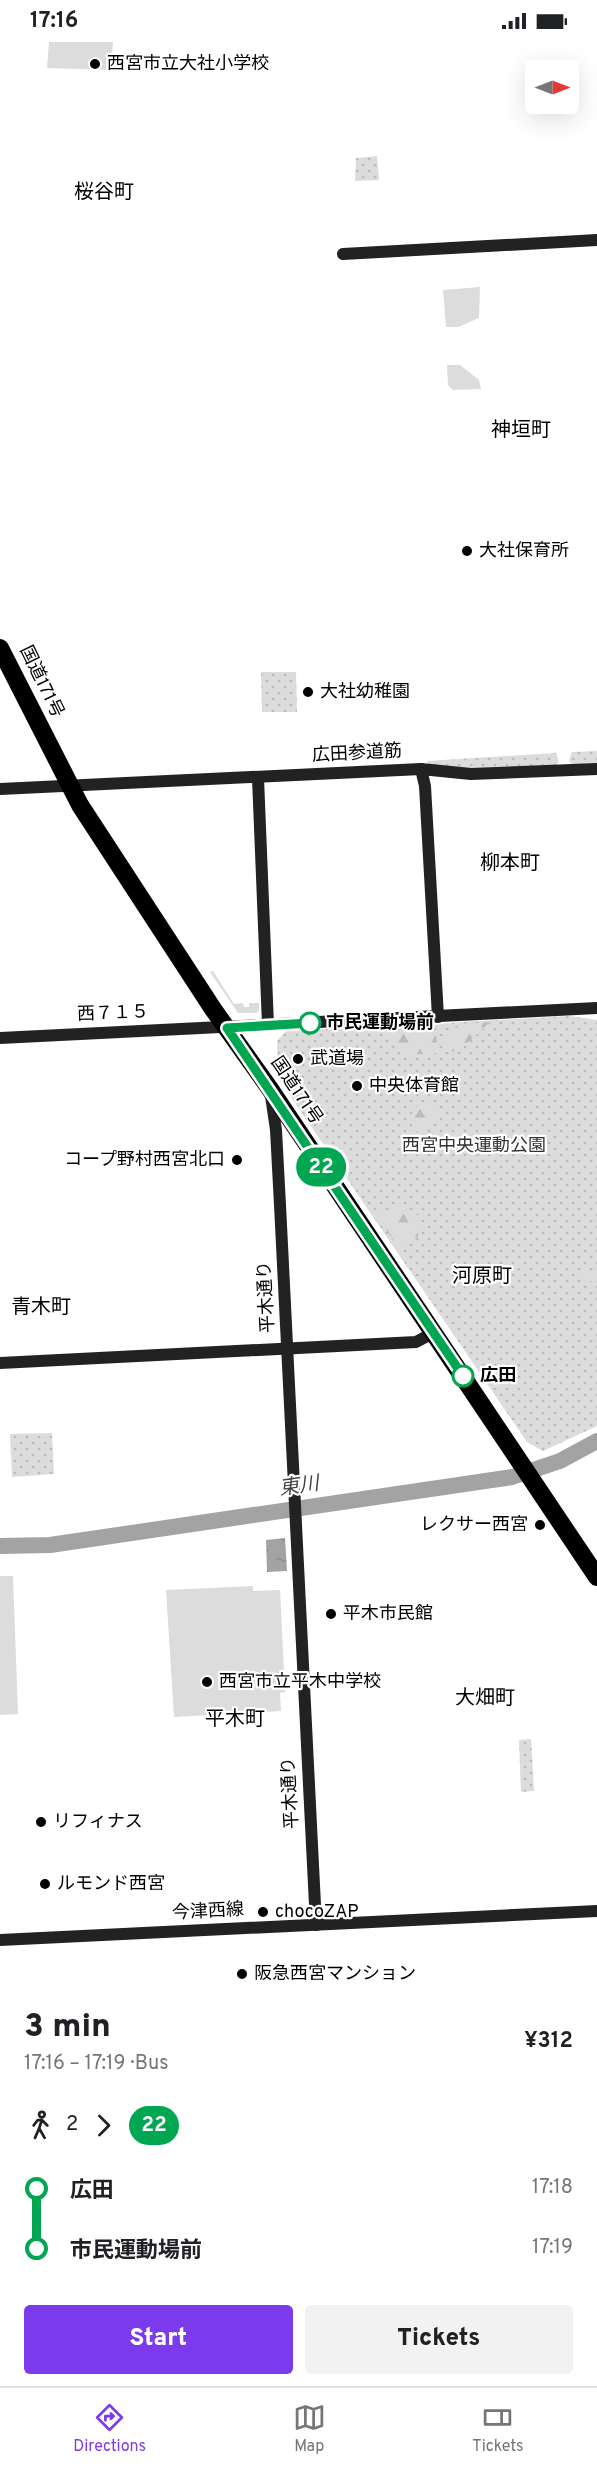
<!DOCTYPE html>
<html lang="en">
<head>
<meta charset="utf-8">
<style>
	body { margin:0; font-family:Overpass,"Noto Sans JP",sans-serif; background:#f2f2f2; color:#202124; height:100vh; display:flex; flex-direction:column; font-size:22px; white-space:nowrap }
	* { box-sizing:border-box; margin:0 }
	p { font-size:20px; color:#757577 }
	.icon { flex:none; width:33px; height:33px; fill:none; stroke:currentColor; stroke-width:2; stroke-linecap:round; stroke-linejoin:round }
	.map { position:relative; height:1948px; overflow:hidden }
	.drawer { display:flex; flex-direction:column; background:#fff; flex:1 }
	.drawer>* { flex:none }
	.badge { padding:0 12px; border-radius:20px; font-size:21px; line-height:39px }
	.needle { width:39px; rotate:90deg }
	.controls { position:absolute; left:525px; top:18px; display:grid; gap:12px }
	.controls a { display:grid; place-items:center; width:54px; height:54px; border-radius:6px; background:#fff; box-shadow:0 6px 24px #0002; font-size:30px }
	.map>.badge { position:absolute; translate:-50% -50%; box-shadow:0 0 0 3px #fff }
	.legs { display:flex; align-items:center; gap:9px; height:66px; padding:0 24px; font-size:20px }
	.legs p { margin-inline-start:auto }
	.summary { display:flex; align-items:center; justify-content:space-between; height:102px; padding:0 24px }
	h1 { font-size:33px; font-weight:800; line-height:45px }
	.button { display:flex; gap:12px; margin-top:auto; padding:12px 24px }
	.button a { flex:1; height:69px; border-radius:6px; background:#7c3aed; color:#fff; font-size:24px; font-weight:800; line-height:69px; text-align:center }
	.button a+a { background:#f2f2f2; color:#202124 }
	ul { padding:0 24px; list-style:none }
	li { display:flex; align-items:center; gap:21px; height:60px; font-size:22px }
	li i { display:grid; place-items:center; width:9px; height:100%; margin:0 8px; background:currentColor }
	li i::after { content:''; width:15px; height:15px; margin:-8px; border:4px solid; border-radius:50%; background:#fff }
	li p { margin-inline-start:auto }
	li:first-child i { background:linear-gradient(#0000 50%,currentColor 0) }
	li:last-child i { background:linear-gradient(currentColor 50%,#0000 0) }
	.status { display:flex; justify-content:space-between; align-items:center; height:42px; padding:0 30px; background:#fff; direction:ltr }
	.status svg { height:16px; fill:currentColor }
	.menu { display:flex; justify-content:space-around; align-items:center; height:84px; border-top:2px solid #e0e0e0; background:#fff; font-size:16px; color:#757577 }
	.menu a { display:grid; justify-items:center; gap:3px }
	.menu .selected { color:#7c3aed }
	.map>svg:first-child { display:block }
	.grass { fill:url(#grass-dots) }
	.forest { fill:url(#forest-firs) }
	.garden { fill:#dcdcdc }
	.water { fill:url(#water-ripples) }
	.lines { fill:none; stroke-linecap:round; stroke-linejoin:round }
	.river { stroke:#a3a3a3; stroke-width:16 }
	.secondary { stroke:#222; stroke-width:12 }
	.highway { stroke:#000; stroke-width:18 }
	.line-1-casing { stroke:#fff; stroke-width:14 }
	.line-1 { stroke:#00a651; stroke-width:9 }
	.poi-dot { fill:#000; stroke:#fff; stroke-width:2 }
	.stop-1-dot { fill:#fff; stroke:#00a651; stroke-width:3 }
	.labels { text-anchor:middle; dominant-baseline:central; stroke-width:4.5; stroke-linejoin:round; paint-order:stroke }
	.poi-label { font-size:18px; fill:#000; stroke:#fff; text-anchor:start }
	.street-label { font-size:18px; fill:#000; stroke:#fff }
	.stop-label { font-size:18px; font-weight:bold; fill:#000; stroke:#fff; text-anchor:start }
	.park-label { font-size:18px; fill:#333; stroke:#fff }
	.neighbourhood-label { font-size:20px; fill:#000; stroke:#fff }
	.water-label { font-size:20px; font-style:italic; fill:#444; stroke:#fff }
</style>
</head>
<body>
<div class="status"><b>17:16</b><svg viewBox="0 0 49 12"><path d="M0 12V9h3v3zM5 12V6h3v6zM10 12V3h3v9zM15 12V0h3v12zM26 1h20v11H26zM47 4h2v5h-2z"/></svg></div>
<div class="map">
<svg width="597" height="1948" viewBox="0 0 597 1948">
	<defs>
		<pattern id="grass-dots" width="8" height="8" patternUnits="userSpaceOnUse" patternTransform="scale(1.5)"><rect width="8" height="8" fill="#dcdcdc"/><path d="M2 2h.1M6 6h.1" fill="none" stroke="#bbb" stroke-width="1.8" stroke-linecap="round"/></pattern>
		<pattern id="forest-firs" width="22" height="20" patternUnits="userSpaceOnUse" patternTransform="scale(1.5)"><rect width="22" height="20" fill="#dcdcdc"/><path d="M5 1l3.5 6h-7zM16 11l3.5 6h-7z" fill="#bbb"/></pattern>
		<pattern id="water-ripples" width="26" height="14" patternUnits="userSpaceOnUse" patternTransform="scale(1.5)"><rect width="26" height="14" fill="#a3a3a3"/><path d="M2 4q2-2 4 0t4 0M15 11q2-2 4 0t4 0" fill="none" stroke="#8b8b8b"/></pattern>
	</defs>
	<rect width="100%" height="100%" fill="#fff"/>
	<g class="grass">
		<polygon points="377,114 379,138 355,139 356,116"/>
		<polygon points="261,630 296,630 297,670 262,670"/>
		<polygon points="597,709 597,722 573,723 569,719 572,710"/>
		<polygon points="556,711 559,720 556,723 472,727 428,724 427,719"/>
		<polygon points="570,974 597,978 597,1384 543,1409 527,1400 278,1036 277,999 286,989 365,985 380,989 460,980"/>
		<polygon points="52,1391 54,1432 12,1435 10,1392"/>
		<polygon points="531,1697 534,1749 521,1750 519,1698"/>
	</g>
	<g class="forest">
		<polygon points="490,980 459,1009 443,1010 442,995 459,982"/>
		<polygon points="426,987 436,993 438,1011 402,1013 386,992"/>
		<path d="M424 1060 437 1062 441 1070 440 1077 429 1082 426 1090 413 1089C410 1074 410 1068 424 1060Z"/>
		<polygon points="403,1165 419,1174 418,1195 398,1205 375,1171"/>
		<polygon points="597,1226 597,1241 577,1235"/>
	</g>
	<g class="garden">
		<polygon points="49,0 113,0 111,28 47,26"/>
		<polygon points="480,245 479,276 458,285 446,285 443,248"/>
		<polygon points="447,323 460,323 479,338 481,347 453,348 448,343"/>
		<polygon points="213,929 234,962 243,961 244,965 249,965 249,961 259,961 259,968 257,971 238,971 210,930"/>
		<polygon points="0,1534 13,1534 18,1672 0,1673"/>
		<polygon points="253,1544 253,1549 280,1548 285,1650 280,1651 281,1669 174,1675 166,1548"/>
	</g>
	<polygon class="water" points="285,1496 287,1529 267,1530 266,1498"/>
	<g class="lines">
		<polyline class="river" points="0,1504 50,1503 512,1435 560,1419 597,1399"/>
		<g class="secondary">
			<polyline points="343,212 597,198"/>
			<polyline points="421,727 425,744 438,975"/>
			<polyline points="258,736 268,983"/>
			<polyline points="0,747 421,727 471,732 597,727"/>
			<polyline points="0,996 597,966"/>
			<polyline points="271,1054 276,1088 280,1163 316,1883"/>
			<polyline points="0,1321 416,1300 433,1291"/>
			<polyline points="0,1898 597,1869"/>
		</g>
		<polyline class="highway" points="0,606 80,763 213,967 270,1047 597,1535"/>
	</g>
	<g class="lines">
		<defs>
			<polyline id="line-1" points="310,981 227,986 463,1334"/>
		</defs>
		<use href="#line-1" class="line-1-casing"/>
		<use href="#line-1" class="line-1"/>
	</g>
	<g class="poi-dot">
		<circle cx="95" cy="22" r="6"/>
		<circle cx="467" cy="509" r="6"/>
		<circle cx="308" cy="650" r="6"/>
		<circle cx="298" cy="1017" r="6"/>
		<circle cx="357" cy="1044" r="6"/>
		<circle cx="237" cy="1118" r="6"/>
		<circle cx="540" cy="1483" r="6"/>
		<circle cx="331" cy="1572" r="6"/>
		<circle cx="207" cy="1640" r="6"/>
		<circle cx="41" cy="1780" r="6"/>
		<circle cx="45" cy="1842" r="6"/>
		<circle cx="263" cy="1870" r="6"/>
		<circle cx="242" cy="1932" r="6"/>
	</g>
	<g class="stop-1-dot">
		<circle cx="310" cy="981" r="10"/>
		<circle cx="463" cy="1334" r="10"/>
	</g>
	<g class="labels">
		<g class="poi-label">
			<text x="107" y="22">西宮市立大社小学校</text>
			<text x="479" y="509">大社保育所</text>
			<text x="320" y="650">大社幼稚園</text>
			<text x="310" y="1017">武道場</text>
			<text x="369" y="1044">中央体育館</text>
			<text x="225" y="1118" text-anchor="end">コープ野村西宮北口</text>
			<text x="528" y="1483" text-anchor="end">レクサー西宮</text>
			<text x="343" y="1572">平木市民館</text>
			<text x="219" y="1640">西宮市立平木中学校</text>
			<text x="53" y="1780">リフィナス</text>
			<text x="57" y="1842">ルモンド西宮</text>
			<text x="275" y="1870">chocoZAP</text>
			<text x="254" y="1932">阪急西宮マンション</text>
		</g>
		<g class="street-label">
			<text transform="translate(41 640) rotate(64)">国道171号</text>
			<text transform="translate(357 712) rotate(-3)">広田参道筋</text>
			<text transform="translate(113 972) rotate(-2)">西７１５</text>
			<text transform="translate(296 1049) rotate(56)">国道171号</text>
			<text transform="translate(267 1255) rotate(-93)">平木通り</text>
			<text transform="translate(291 1751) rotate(-93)">平木通り</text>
			<text transform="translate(208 1870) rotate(-3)">今津西線</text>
		</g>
		<g class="stop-label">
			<text x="326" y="981">市民運動場前</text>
			<text x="480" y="1334">広田</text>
		</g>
		<g class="park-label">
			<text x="474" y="1104">西宮中央運動公園</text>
		</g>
		<g class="neighbourhood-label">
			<text x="104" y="151">桜谷町</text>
			<text x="521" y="389">神垣町</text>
			<text x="510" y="822">柳本町</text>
			<text x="482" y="1235">河原町</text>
			<text x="41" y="1266">青木町</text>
			<text x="485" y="1657">大畑町</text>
			<text x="235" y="1678">平木町</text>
		</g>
		<g class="water-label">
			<text transform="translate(299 1445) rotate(-8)">東川</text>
		</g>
	</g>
</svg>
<div class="controls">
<a><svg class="needle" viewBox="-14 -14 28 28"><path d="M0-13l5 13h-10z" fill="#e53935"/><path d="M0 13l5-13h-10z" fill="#757577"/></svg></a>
</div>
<b class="badge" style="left:321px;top:1125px;background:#00a651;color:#fff">22</b>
</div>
<section class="drawer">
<div class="summary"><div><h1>3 min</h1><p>17:16 – 17:19 · Bus</p></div><b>¥312</b></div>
<div class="legs"><svg class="icon" aria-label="walk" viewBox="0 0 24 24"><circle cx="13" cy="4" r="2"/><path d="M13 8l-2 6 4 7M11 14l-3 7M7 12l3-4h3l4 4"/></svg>2<svg class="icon" aria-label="forward" viewBox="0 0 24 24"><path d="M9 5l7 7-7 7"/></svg><b class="badge" style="background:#00a651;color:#fff">22</b></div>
<ul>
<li><i style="color:#00a651"></i><b>広田</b><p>17:18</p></li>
<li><i style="color:#00a651"></i><b>市民運動場前</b><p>17:19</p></li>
</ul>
<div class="button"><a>Start</a><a>Tickets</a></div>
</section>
<nav class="menu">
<a class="selected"><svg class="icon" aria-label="directions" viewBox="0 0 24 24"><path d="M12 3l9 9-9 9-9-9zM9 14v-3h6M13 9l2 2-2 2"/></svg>Directions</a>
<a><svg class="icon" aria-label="map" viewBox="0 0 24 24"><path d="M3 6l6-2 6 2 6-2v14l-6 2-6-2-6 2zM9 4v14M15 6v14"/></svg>Map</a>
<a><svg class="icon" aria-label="tickets" viewBox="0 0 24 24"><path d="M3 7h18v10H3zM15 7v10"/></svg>Tickets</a>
</nav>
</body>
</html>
